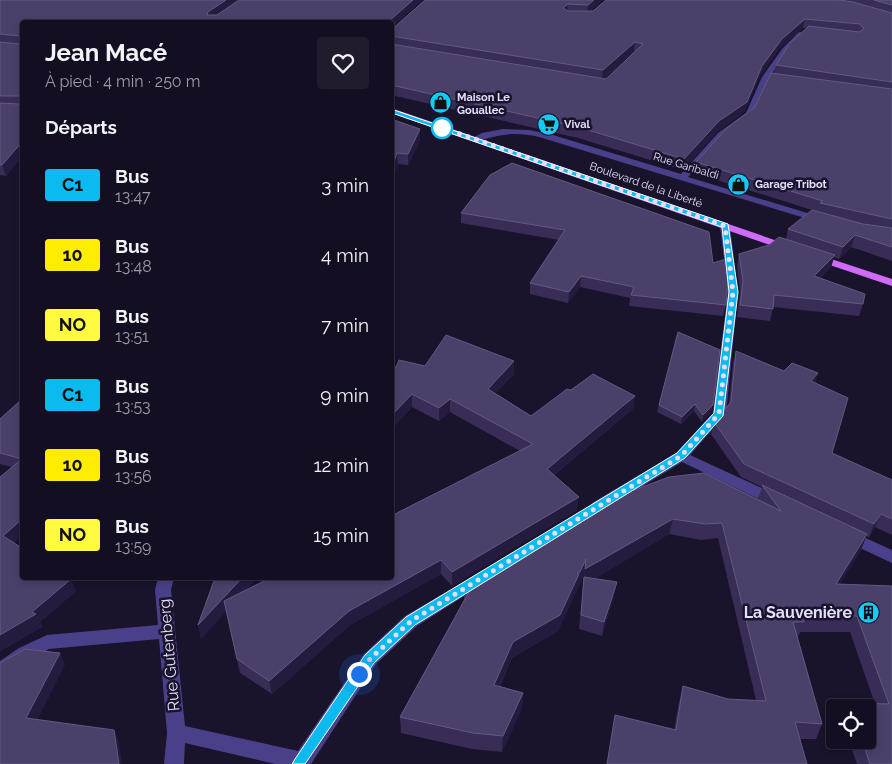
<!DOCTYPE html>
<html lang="fr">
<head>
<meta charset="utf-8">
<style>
	body { margin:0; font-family:Raleway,sans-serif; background:#201c2e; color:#f1f3f6; height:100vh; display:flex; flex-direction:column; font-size:19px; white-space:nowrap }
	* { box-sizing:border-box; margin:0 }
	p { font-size:16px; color:#9d9ca5 }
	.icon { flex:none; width:28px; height:28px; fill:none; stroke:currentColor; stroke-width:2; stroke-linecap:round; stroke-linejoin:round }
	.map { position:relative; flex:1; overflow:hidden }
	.drawer { position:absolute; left:20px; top:20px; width:374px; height:560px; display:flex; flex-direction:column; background:#130e21; border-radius:5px; box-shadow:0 2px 8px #0003,0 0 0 1px #322e3f }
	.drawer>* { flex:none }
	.badge { padding:0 10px; border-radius:4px; font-size:18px; line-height:32px }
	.buttons { position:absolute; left:826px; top:699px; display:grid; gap:10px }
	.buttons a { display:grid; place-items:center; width:50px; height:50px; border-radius:5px; background:#130e21; box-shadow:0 2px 8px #0003,0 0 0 1px #322e3f; font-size:25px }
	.you { position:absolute; width:25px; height:25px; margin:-12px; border:4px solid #fff; border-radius:50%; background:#1a73e8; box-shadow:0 0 0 8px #1a73e833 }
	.map>.badge { position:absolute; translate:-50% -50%; box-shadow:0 0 0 2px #fff }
	h2 { padding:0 25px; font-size:19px; line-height:45px }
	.round { display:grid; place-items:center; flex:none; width:52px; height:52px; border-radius:5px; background:#201c2e }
	.head { display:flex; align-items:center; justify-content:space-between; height:85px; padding:0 25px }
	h1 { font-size:24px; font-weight:700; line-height:38px }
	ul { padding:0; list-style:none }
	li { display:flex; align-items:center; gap:15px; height:70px; padding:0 25px }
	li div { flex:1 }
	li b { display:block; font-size:19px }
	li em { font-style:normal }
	li .badge { min-width:55px; font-weight:700; text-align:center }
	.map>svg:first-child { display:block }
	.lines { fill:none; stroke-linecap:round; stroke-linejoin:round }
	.minor { fill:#494089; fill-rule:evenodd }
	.primary { fill:#d06bf9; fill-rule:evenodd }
	.wall { fill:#392d58; fill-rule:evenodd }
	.shaded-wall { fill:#241b3f }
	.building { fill:#4b406a; stroke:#645981 }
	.line { fill:#0bbbef; stroke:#fff }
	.walk { stroke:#e5dffe; stroke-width:5; stroke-dasharray:0 9 }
	.stop-dot { fill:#fff; stroke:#0bbbef; stroke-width:2.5 }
	.labels { text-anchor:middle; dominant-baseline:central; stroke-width:5; stroke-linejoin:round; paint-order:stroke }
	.far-poi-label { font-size:11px; font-weight:bold; fill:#e5dffe; stroke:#19132c; text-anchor:start }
	.far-street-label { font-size:11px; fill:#e5dffe; stroke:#19132c }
	.near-poi-label { font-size:16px; font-weight:bold; fill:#e5dffe; stroke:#19132c; text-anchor:end }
	.near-street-label { font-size:16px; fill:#e5dffe; stroke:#19132c }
</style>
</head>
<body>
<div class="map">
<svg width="892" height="764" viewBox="0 0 892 764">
	<rect width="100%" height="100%" fill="#19132c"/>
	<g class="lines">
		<g class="minor">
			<path d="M799 32 804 33 787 51 770 77 752 116 724 137 688 177 824 218V222H818L539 137C512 131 499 135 474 142L470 139 482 133 503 129 529 130 553 135 681 174 718 133 746 113 762 77 782 49Z"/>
			<polygon points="725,223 730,226 738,292 726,414 690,455 779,496 781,500 779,504 774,505 769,504 682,462 602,511 597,512 592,511 590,507 592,503 676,453 713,413 728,292 720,226"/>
			<polygon points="848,530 892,550 892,563 843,540 840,536 843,532"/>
			<polygon points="477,574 483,576 485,580 483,584 417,626 376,664 311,764 275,764 185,743 184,764 164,764 167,733 159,639 49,649 0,677 0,661 19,648 47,635 158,625 155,590 158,578 174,578 171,590 185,726 298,751 364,654 405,616"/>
		</g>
		<g class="primary">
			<polygon points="391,108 792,246 793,248 788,251 784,250 391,113"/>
			<polygon points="816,254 892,279 892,286 812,259 811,257"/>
		</g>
	</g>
	<g class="wall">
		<polygon points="0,0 422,0 391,28 391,22 22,22 22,156 6,176 0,175"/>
		<path d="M425 0H603L590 11H593L606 0H892V261L851 247 839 259 834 257 831 267 820 278 863 304 859 316 773 307 770 321 737 317 740 292 737 266 739 254 786 239 788 229 812 210 694 173 696 162 755 107 774 73 776 65 807 28H803L780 48 760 76 744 112 717 132 683 170 578 138 391 95V30ZM634 51H635L606 79H604Z"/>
		<polygon points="391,119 420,129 420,140 408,165 398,164 391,182"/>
		<polygon points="490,175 713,263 726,305 723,316 629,306 630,298 580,287 568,303 530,294 530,283 559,240 461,223 461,213"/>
		<polygon points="678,332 711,412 702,422 694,411 681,424 657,412"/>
		<polygon points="736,351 784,371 818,373 815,383 832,453 892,480 892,535 875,527 869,537 866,536 861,550 839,584 892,586 892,764 857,764 849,740 868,740 868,708 847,708 849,703 875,704 850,632 800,632 798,637 797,638 822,724 816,739 800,739 807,764 607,764 615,715 674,730 679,702 683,686 728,699 756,700 718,538 701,540 669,534 594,579 614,596 602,636 579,629 584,575 558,631 512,658 500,686 523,693 522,708 502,752 472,749 401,733 400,717 464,600 464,583 591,506 758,499 762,487 741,477 711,434 714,422 729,404 733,363"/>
		<polygon points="514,361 514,374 495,393 531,416 571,390 635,396 633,409 554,475 577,510 452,586 441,574 350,625 272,694 240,673 226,611 201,639 198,625 215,578 257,578 246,590 520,451 450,412 439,421 412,407 391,430 391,366 396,367 425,366"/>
		<polygon points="22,399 22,536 14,543 76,591 40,622 42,627 0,651 12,467 0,464 0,419"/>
	</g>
	<g class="shaded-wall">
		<polygon points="226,0 240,0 209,20 207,15 208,12"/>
		<polygon points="413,0 422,0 391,28 391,22 389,22 389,21"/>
		<polygon points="594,0 603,0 587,13 588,5"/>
		<polygon points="568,4 567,12 563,8"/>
		<polygon points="805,19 803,28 780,48 760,76 744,112 717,132 683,170 684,159 762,66 782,39"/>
		<polygon points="635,42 634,51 602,80 603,70"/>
		<polygon points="420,129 420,140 408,165 408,154"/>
		<polygon points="22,142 22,156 6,176 2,165"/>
		<polygon points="397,153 398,164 391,182 391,170"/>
		<polygon points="855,235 851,247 839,259 843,247"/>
		<polygon points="835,255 831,267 810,288 814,276"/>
		<polygon points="581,276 580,287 568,303 569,292"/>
		<polygon points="514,361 514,374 487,402 488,389"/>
		<polygon points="818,373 814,386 811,381"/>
		<polygon points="412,394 412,407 391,430 391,416"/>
		<polygon points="635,396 633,409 545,482 547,469"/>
		<polygon points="450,399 450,412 439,421 439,408"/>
		<polygon points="695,404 694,411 681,424 682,417"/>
		<polygon points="713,405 711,412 702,422 703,415"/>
		<polygon points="579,497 577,510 452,586 452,572"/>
		<polygon points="881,514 875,527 869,537 874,524"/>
		<polygon points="22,519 22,536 8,548 3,536"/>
		<polygon points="673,519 669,534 584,585 584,577 583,585 585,569"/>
		<polygon points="867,534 861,550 830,600 836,584"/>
		<polygon points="586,559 584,575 558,631 512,658 493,700 494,685 513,642 577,574"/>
		<polygon points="441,560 441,574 350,625 272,694 269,681 349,611"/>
		<polygon points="242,578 257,578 201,639 198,625"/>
		<polygon points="71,579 76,591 40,622 42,627 0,651 0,635 32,612"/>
		<polygon points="617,582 614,596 602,636 604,622"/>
		<polygon points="60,653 65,665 32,731 26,718"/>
		<polygon points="523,693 522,708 502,752 503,736"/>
		<polygon points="114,730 119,742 122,764 119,764"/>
	</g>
	<g class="building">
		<polygon points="0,0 226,0 208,12 207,15 217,15 239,0 413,0 389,21 389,22 22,22 22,142 2,165 0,165 0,103 19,104 21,102 19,96 0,96 0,42 19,44 21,38 20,36 0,34"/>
		<polygon points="425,0 594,0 588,5 568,4 563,8 568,11 593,11 606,0 839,0 853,2 892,13 892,82 776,65 790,43 809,26 859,32 864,29 860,24 805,19 782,39 762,66 747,102 719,121 684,159 578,127 391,85 391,44 606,79 643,44 635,42 603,70 391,36 391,30"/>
		<polygon points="874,0 892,0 892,5"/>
		<polygon points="771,73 892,89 892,219 820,203 823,201 696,162 727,128 755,107"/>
		<polygon points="391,119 420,129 408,154 397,153 391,170"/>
		<polygon points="512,163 709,232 713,263 726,259 728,281 726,305 631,295 634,287 581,276 569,292 530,283 565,230 461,213 490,175"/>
		<polygon points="812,210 863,224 892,228 892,247 855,235 843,247 788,229"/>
		<polygon points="779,237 835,255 814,276 865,294 863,304 774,295 773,309 740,305 743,280 739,254 769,245"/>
		<polygon points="678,332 720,350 713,405 703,415 695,404 682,417 659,405"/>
		<polygon points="446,335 514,361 488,389 531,416 567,389 571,390 593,374 635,396 547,469 579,497 452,572 441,560 349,611 269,681 237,659 224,601 270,578 391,578 391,516 533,444 450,399 439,408 412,394 391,416 391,366 396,367 399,360 425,366"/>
		<polygon points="736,351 784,371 792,363 818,373 811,381 848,398 832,453 892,480 892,519 881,514 874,524 744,464 714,422 731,402"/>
		<polygon points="22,399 22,519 3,536 22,548 22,578 69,578 71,579 32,612 36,614 0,635 0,477 22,459 0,453 0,419"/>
		<polygon points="704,473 781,511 762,485 867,534 836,584 892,586 892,764 870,764 862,740 868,740 868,708 851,708 849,703 889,704 857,616 802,616 804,622 793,622 822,724 795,722 807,764 607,764 615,715 676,730 683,686 728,699 766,701 722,523 705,524 673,519 585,569 586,559 580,572 577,574 579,574 560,615 513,642 494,685 523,693 503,736 473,733 400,717 470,590 464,583 591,506 669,477"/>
		<polygon points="584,577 617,582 604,622 581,615"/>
		<polygon points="215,578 242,578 198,625"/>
		<polygon points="25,649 60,653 26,718 114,730 119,764 0,764 0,663"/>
	</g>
	<polygon class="line" points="391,109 728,224 738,292 723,416 685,458 415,625 374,663 305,764 292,764 295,759 365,655 406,617 677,453 714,413 729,292 722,227 389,112"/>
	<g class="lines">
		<polyline class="walk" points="359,674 370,659 411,621 681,456 719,414 733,292 725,226 440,127 442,128"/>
	</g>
	<defs>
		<symbol id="shop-disc" viewBox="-11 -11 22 22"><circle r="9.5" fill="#13ccf6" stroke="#19132c"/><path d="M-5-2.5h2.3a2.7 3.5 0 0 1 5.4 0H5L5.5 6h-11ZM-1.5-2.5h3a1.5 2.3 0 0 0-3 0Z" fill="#111"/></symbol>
		<symbol id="supermarket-disc" viewBox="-11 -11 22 22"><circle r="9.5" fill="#13ccf6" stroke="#19132c"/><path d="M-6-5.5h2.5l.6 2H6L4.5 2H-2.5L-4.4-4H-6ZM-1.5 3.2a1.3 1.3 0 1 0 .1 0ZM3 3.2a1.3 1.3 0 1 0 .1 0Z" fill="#111"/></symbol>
		<symbol id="building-disc" viewBox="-11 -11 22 22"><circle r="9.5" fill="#13ccf6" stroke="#19132c"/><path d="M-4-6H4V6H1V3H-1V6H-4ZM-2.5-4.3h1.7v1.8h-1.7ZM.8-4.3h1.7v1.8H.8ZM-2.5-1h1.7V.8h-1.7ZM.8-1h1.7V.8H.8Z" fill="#111"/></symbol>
	</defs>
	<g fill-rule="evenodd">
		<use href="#shop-disc" x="428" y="90" width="25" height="25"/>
		<use href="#supermarket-disc" x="536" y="112" width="25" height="25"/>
		<use href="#shop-disc" x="726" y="172" width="25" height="25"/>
		<use href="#building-disc" x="856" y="600" width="25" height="25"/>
	</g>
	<circle class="stop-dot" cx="442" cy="128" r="10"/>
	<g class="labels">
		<g class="far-poi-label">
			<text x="457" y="97">Maison Le<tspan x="457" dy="13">Gouallec</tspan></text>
			<text x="564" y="124">Vival</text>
			<text x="755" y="184">Garage Tribot</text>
		</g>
		<g class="far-street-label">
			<text transform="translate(686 166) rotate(17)">Rue Garibaldi</text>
			<text transform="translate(646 185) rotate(19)">Boulevard de la Liberté</text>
		</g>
		<g class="near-poi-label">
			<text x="852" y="612">La Sauvenière</text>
		</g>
		<g class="near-street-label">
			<text transform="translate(169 655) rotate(-95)">Rue Gutenberg</text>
		</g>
	</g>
</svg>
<div class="buttons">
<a><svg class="icon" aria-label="locate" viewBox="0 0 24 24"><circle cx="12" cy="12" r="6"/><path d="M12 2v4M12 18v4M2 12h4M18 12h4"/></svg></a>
</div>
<div class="you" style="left:359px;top:674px"></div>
<section class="drawer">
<div class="head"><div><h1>Jean Macé</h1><p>À pied · 4 min · 250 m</p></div><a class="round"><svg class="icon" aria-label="heart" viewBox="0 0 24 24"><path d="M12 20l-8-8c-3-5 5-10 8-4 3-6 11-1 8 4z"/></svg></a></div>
<h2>Départs</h2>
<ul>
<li><span class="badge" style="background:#0bbbef;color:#111">C1</span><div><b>Bus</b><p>13:47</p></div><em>3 min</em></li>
<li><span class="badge" style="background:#ffed00;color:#111">10</span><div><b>Bus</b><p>13:48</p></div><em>4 min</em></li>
<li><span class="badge" style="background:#fffa3e;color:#111">NO</span><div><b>Bus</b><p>13:51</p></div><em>7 min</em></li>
<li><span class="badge" style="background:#0bbbef;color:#111">C1</span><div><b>Bus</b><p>13:53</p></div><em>9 min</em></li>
<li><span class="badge" style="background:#ffed00;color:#111">10</span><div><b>Bus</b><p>13:56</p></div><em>12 min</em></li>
<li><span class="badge" style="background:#fffa3e;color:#111">NO</span><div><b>Bus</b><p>13:59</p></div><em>15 min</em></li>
</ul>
</section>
</div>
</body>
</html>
